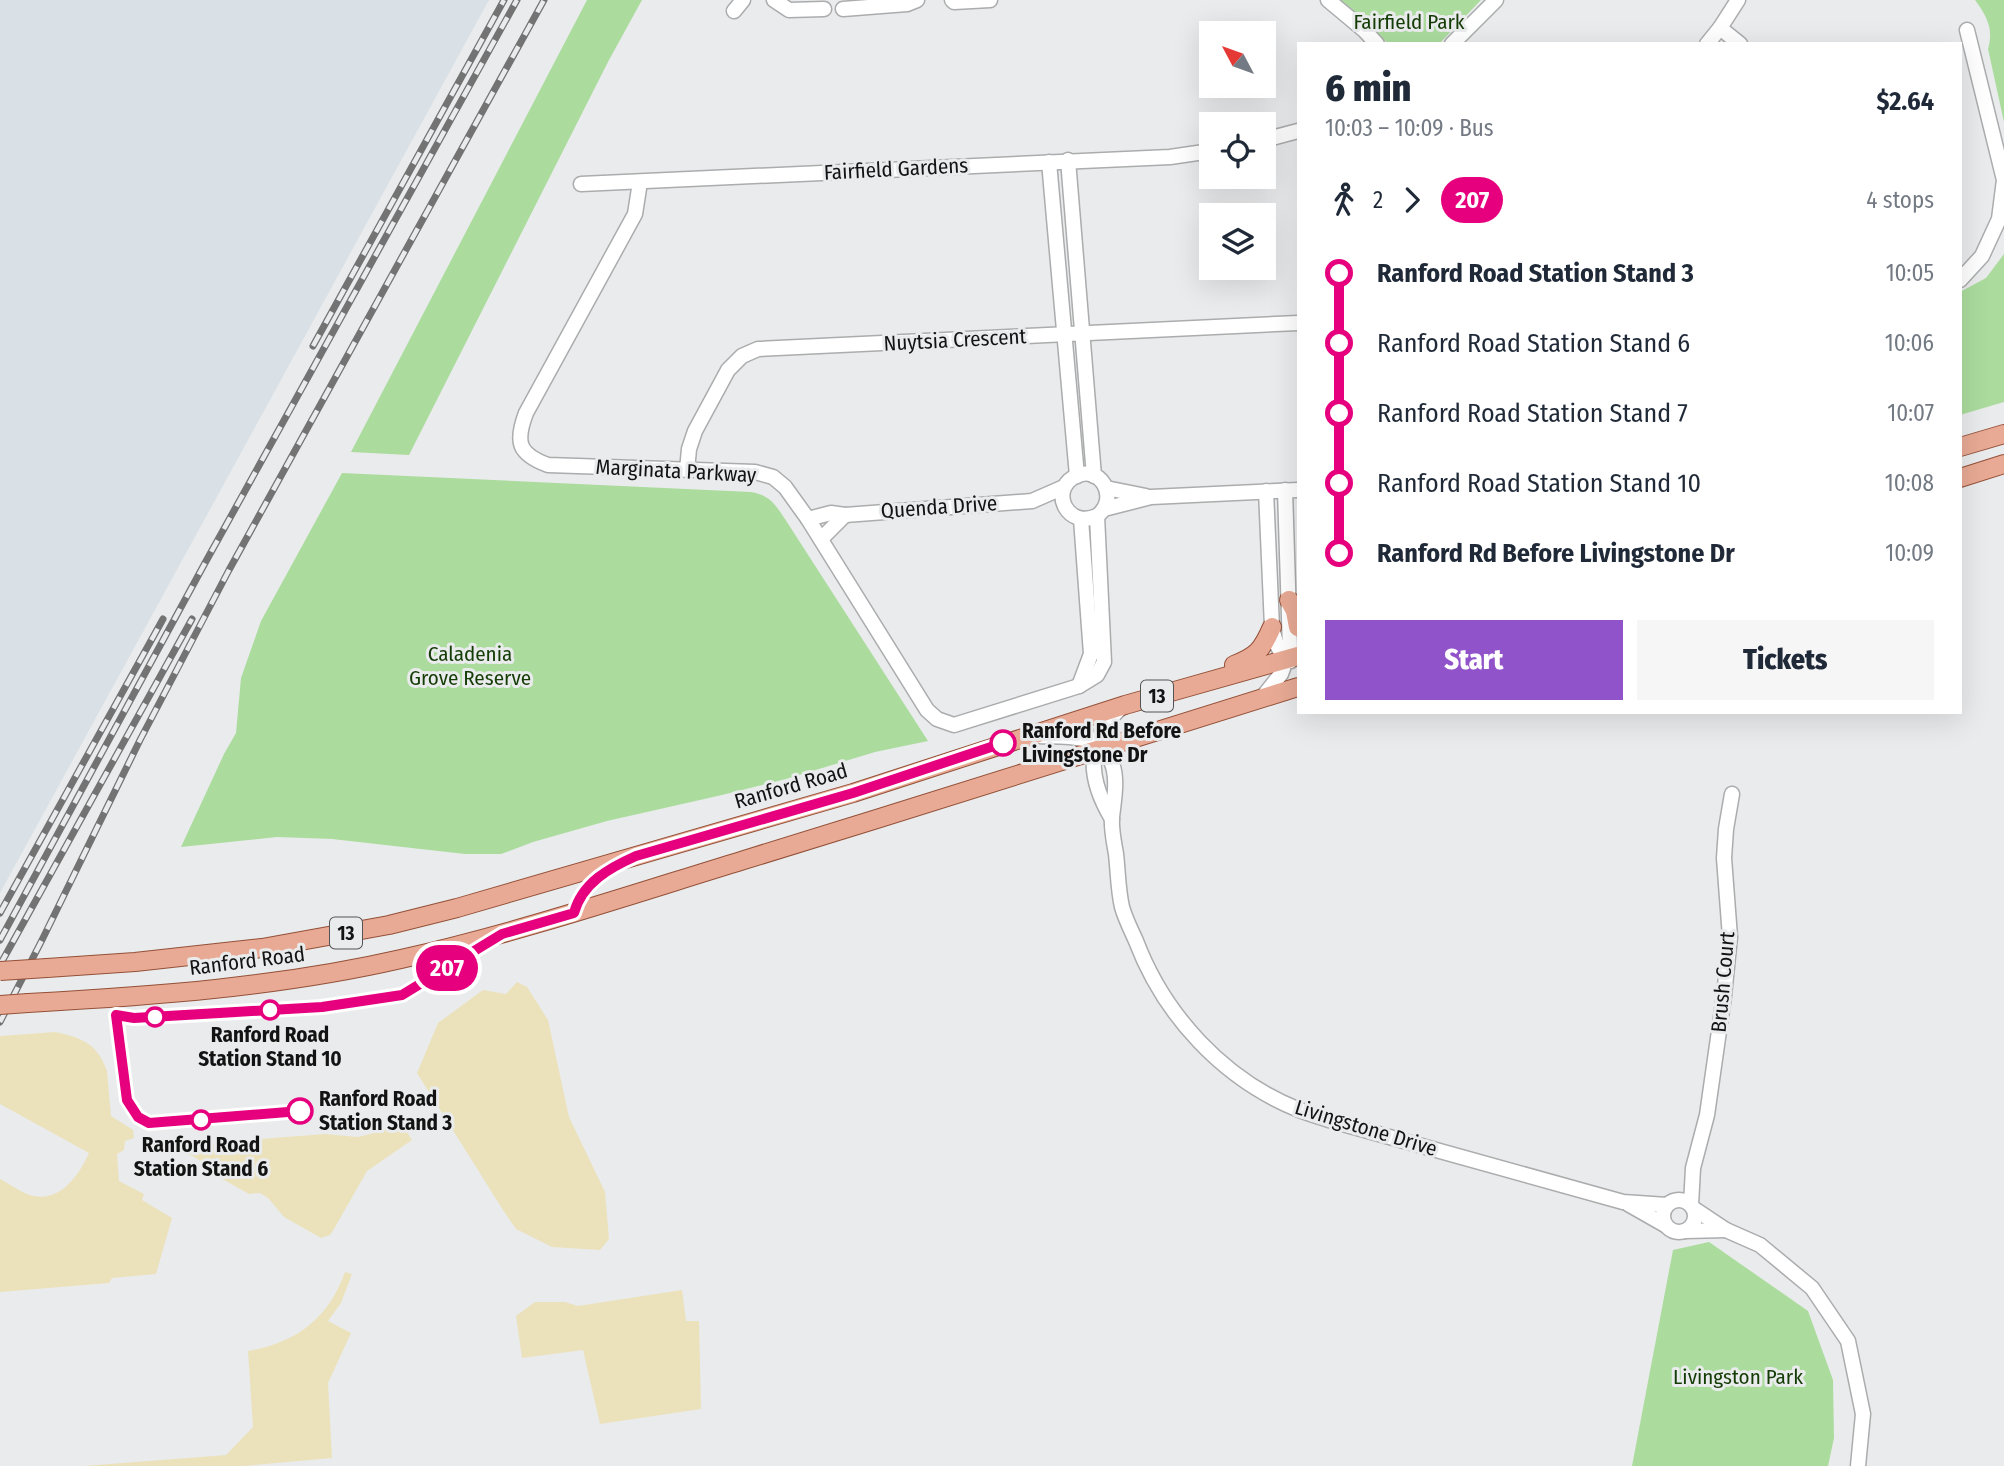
<!DOCTYPE html>
<html lang="en">
<head>
<meta charset="utf-8">
<style>
	body { margin:0; font-family:"Fira Sans Condensed",sans-serif; background:#f6f6f7; color:#1f2937; height:100vh; display:flex; flex-direction:column; font-size:26px; white-space:nowrap }
	* { box-sizing:border-box; margin:0 }
	p { font-size:23px; color:#747a83 }
	.icon { flex:none; width:38px; height:38px; fill:none; stroke:currentColor; stroke-width:2; stroke-linecap:round; stroke-linejoin:round }
	.map { position:relative; flex:1; overflow:hidden }
	.panel { position:absolute; left:1297px; top:42px; width:665px; height:672px; display:flex; flex-direction:column; background:#fff; border-radius:0px; box-shadow:0 7px 28px #0002 }
	.panel>* { flex:none }
	.badge { padding:0 14px; border-radius:23px; font-size:24px; line-height:46px }
	.needle { width:46px; rotate:311deg }
	.buttons { position:absolute; left:1199px; top:21px; display:grid; gap:14px }
	.buttons a { display:grid; place-items:center; width:77px; height:77px; border-radius:0px; background:#fff; box-shadow:0 7px 28px #0002; font-size:35px }
	.map>.badge { position:absolute; translate:-50% -50%; box-shadow:0 0 0 4px #fff }
	.legs { display:flex; align-items:center; gap:10px; height:77px; padding:0 28px; font-size:23px }
	.legs p { margin-inline-start:auto }
	.head { display:flex; align-items:center; justify-content:space-between; height:119px; padding:0 28px }
	h1 { font-size:38px; font-weight:800; line-height:52px }
	.primary-button { display:flex; gap:14px; margin-top:auto; padding:14px 28px }
	.primary-button a { flex:1; height:80px; border-radius:0px; background:#9153c9; color:#fff; font-size:28px; font-weight:800; line-height:80px; text-align:center }
	.primary-button a+a { background:#f6f6f7; color:#1f2937 }
	ul { padding:0 28px; list-style:none }
	li { display:flex; align-items:center; gap:24px; height:70px; font-size:26px }
	li i { display:grid; place-items:center; width:10px; height:100%; margin:0 9px; background:currentColor }
	li i::after { content:''; width:18px; height:18px; margin:-9px; border:5px solid; border-radius:50%; background:#fff }
	li p { margin-inline-start:auto }
	li:first-child i { background:linear-gradient(#0000 50%,currentColor 0) }
	li:last-child i { background:linear-gradient(currentColor 50%,#0000 0) }
	.map>svg:first-child { display:block }
	.built { fill:#d9e1e7 }
	.green { fill:#abdc9e }
	.sand { fill:#ebe2bc }
	.lines { fill:none; stroke-linecap:round; stroke-linejoin:round }
	.minor-casing { stroke:#abacad; stroke-width:17 }
	.major-casing { stroke:#945038; stroke-width:20 }
	.minor { stroke:#fff; stroke-width:14 }
	.major { stroke:#e8aa94; stroke-width:18 }
	.rail-casing { stroke:#737374; stroke-width:7 }
	.rail { stroke:#eaebec; stroke-width:4.5; stroke-dasharray:13; stroke-linecap:butt }
	.major-bridge-casing { stroke:#945038; stroke-width:20; stroke-linecap:butt }
	.major-bridge { stroke:#e8aa94; stroke-width:18 }
	.line-1-casing { stroke:#fff; stroke-width:16 }
	.line-1 { stroke:#e6007e; stroke-width:10 }
	.stop-1-dot { fill:#fff; stroke:#e6007e; stroke-width:3.5 }
	.labels { text-anchor:middle; dominant-baseline:central; stroke-width:6; stroke-linejoin:round; paint-order:stroke }
	.shield { fill:#eaebec; stroke:#545454; stroke-width:2 }
	.shield-label { font-size:19px; font-weight:bold; fill:#131313 }
	.park-label { font-size:21px; fill:#143c05; stroke:#eaebec }
	.street-label { font-size:21px; fill:#131313; stroke:#eaebec }
	.stop-label { font-size:21px; font-weight:bold; fill:#131313; stroke:#eaebec; text-anchor:start }
</style>
</head>
<body>
<div class="map">
<svg width="2004" height="1466" viewBox="0 0 2004 1466">
	<rect width="100%" height="100%" fill="#eaebec"/>
	<polygon class="built" points="0,0 489,0 0,893"/>
	<g class="green">
		<polygon points="587,0 642,0 609,60 409,455 351,452"/>
		<polygon points="1338,0 1481,0 1439,44 1389,44"/>
		<path d="M1975 0H2004V122L1988 49C1994 30 1987 16 1975 0Z"/>
		<polygon points="2004,254 2004,402 1960,415 1960,292 1986,278"/>
		<path d="M342 473 751 492C771 496 774 503 785 519L928 741 875 752 786 779 722 795 607 821 533 842 501 854H465L332 839 277 837 181 847 224 754 236 733 241 678 261 621Z"/>
		<polygon points="1709,1242 1808,1311 1833,1380 1834,1438 1828,1466 1632,1466 1673,1250"/>
	</g>
	<g class="sand">
		<polygon points="517,982 527,987 548,1020 569,1117 605,1192 609,1239 600,1250 552,1247 516,1229 503,1210 417,1073 438,1023 483,990 506,994"/>
		<path d="M55 1032C81 1037 98 1044 107 1071L111 1116 133 1130 134 1138 125 1141 124 1150 117 1154 119 1181 144 1194 142 1200 172 1218 156 1274 112 1278 109 1283 0 1292V1179C10 1184 20 1192 30 1195 60 1204 79 1175 89 1153L0 1104V1036Z"/>
		<polygon points="399,1119 412,1140 367,1171 334,1229 330,1235 321,1238 284,1217 268,1198 260,1193 249,1194 210,1172 209,1166 184,1151 184,1145 325,1134 358,1137 378,1132"/>
		<path d="M345 1272 352 1274 341 1303 328 1321 351 1333 328 1383 332 1458 244 1466H84L226 1455 253 1427 248 1351C296 1343 329 1318 345 1272Z"/>
		<polygon points="682,1290 686,1321 699,1321 701,1409 600,1424 583,1350 522,1358 516,1316 535,1302 565,1302 578,1306"/>
	</g>
	<g class="lines">
		<defs>
			<g id="minor">
				<polyline points="774,0 789,10 824,9"/>
				<polyline points="952,0 954,2 990,0"/>
				<polyline points="1328,0 1364,30 1377,44"/>
				<polyline points="843,9 907,4 917,0"/>
				<polyline points="734,11 743,0"/>
				<polyline points="1720,28 1740,44"/>
				<polyline points="1452,44 1496,0"/>
				<polyline points="1707,44 1720,28 1738,0"/>
				<polyline points="1264,140 1298,131"/>
				<polyline points="1068,160 1094,476"/>
				<polyline points="1049,162 1077,476"/>
				<path d="M640 182 635 214 526 413C515 442 518 454 548 465L755 472 773 477 785 487 808 519 927 710 937 719 954 725 1079 686 1097 675 1104 662 1097 516C1121 498 1099 462 1074 477 1049 492 1068 529 1097 516"/>
				<polyline points="581,184 1170,157 1211,151"/>
				<polyline points="1960,280 1982,256 1999,219 2004,180 1967,30"/>
				<polyline points="687,470 689,449 695,431 728,370 742,356 758,349 1298,323"/>
				<polyline points="1106,488 1146,496"/>
				<path d="M1266 491 1272 627C1275 641 1278 654 1291 661"/>
				<polyline points="1104,509 1151,497 1298,490"/>
				<polyline points="808,519 831,513 845,515 1032,501 1064,487"/>
				<polyline points="821,539 845,515"/>
				<polyline points="1079,686 1091,654 1081,519"/>
				<polyline points="1261,699 1281,674 1290,649 1285,490"/>
				<path d="M1038 736C1064 737 1095 733 1110 759 1119 776 1114 799 1112 817 1111 829 1114 842 1116 854 1118 871 1118 890 1122 907 1125 918 1131 930 1136 941 1164 1015 1223 1079 1297 1109 1309 1114 1321 1117 1332 1121L1623 1202 1667 1205"/>
				<path d="M1112 819C1088 779 1084 740 1122 707"/>
				<circle cx="1679" cy="1216" r="16"/>
				<polyline points="1628,1204 1665,1225"/>
				<polyline points="1691,1205 1693,1168 1707,1115 1724,996 1730,937 1724,858 1726,829 1732,794"/>
				<polyline points="1693,1208 1726,1230 1760,1245 1812,1288 1848,1341 1863,1414 1858,1466"/>
				<polyline points="1685,1231 1726,1230"/>
			</g>
			<g id="major">
				<polyline points="1960,447 2004,434"/>
				<polyline points="1960,478 2004,464"/>
				<polyline points="1289,600 1295,611 1298,627"/>
				<path d="M1234 665C1257 656 1262 650 1272 627"/>
				<polyline points="47,968 135,962 262,948 389,925 457,908 853,793 1125,705 1298,656"/>
				<path d="M28 1003C153 996 279 987 401 959 517 933 630 895 744 860 929 803 1114 745 1298 687"/>
			</g>
		</defs>
		<use href="#minor" class="minor-casing"/>
		<use href="#major" class="major-casing"/>
		<use href="#minor" class="minor"/>
		<use href="#major" class="major"/>
		<defs>
			<g id="rail">
				<polyline points="313,346 504,0"/>
				<polyline points="0,913 163,619"/>
				<polyline points="0,940 205,563 517,0"/>
				<polyline points="0,965 192,619"/>
				<polyline points="0,1022 42,940 140,740 229,570 544,0"/>
			</g>
		</defs>
		<use href="#rail" class="rail-casing"/>
		<use href="#rail" class="rail"/>
		<defs>
			<g id="major-bridge">
				<polyline points="0,971 47,968"/>
				<polyline points="0,1005 28,1003"/>
			</g>
		</defs>
		<use href="#major-bridge" class="major-bridge-casing"/>
		<use href="#major-bridge" class="major-bridge"/>
	</g>
	<g class="lines">
		<defs>
			<path id="line-1" d="M300 1111 149 1123 138 1117 127 1100 116 1015 134 1018 322 1007 402 995 502 934 574 913C582 883 609 868 636 856L853 793 1003 743"/>
		</defs>
		<use href="#line-1" class="line-1-casing"/>
		<use href="#line-1" class="line-1"/>
	</g>
	<g class="stop-1-dot">
		<circle cx="1003" cy="743" r="12"/>
		<circle cx="270" cy="1010" r="9"/>
		<circle cx="155" cy="1017" r="9"/>
		<circle cx="300" cy="1111" r="12"/>
		<circle cx="201" cy="1120" r="9"/>
	</g>
	<g class="labels">
		<g class="shield">
			<rect x="1141" y="680.5" width="32" height="31" rx="5"/>
			<rect x="330" y="917.5" width="32" height="31" rx="5"/>
		</g>
		<g class="shield-label">
			<text x="1157" y="696">13</text>
			<text x="346" y="933">13</text>
		</g>
		<g class="park-label">
			<text x="1409" y="22">Fairfield Park</text>
			<text x="470" y="654">Caladenia<tspan x="470" dy="24">Grove Reserve</tspan></text>
			<text x="1738" y="1377">Livingston Park</text>
		</g>
		<g class="street-label">
			<text transform="translate(896 169) rotate(-3)">Fairfield Gardens</text>
			<text transform="translate(955 340) rotate(-3)">Nuytsia Crescent</text>
			<text transform="translate(676 471) rotate(3)">Marginata Parkway</text>
			<text transform="translate(939 507) rotate(-4)">Quenda Drive</text>
			<text transform="translate(791 786) rotate(-16)">Ranford Road</text>
			<text transform="translate(247 961) rotate(-7)">Ranford Road</text>
			<text transform="translate(1723 982) rotate(-85)">Brush Court</text>
			<text transform="translate(1366 1128) rotate(17)">Livingstone Drive</text>
		</g>
		<g class="stop-label">
			<text x="1022" y="731">Ranford Rd Before<tspan x="1022" dy="24">Livingstone Dr</tspan></text>
			<text x="270" y="1035" text-anchor="middle">Ranford Road<tspan x="270" dy="24">Station Stand 10</tspan></text>
			<text x="319" y="1099">Ranford Road<tspan x="319" dy="24">Station Stand 3</tspan></text>
			<text x="201" y="1145" text-anchor="middle">Ranford Road<tspan x="201" dy="24">Station Stand 6</tspan></text>
		</g>
	</g>
</svg>
<div class="buttons">
<a><svg class="needle" viewBox="-14 -14 28 28"><path d="M0-13l5 13h-10z" fill="#e53935"/><path d="M0 13l5-13h-10z" fill="#747a83"/></svg></a>
<a><svg class="icon" aria-label="locate" viewBox="0 0 24 24"><circle cx="12" cy="12" r="6"/><path d="M12 2v4M12 18v4M2 12h4M18 12h4"/></svg></a>
<a><svg class="icon" aria-label="layers" viewBox="0 0 24 24"><path d="M12 4l9 5-9 5-9-5zM3 14l9 5 9-5"/></svg></a>
</div>
<b class="badge" style="left:447px;top:968px;background:#e6007e;color:#fff">207</b>
<section class="panel">
<div class="head"><div><h1>6 min</h1><p>10:03 – 10:09 · Bus</p></div><b>$2.64</b></div>
<div class="legs"><svg class="icon" aria-label="walk" viewBox="0 0 24 24"><circle cx="13" cy="4" r="2"/><path d="M13 8l-2 6 4 7M11 14l-3 7M7 12l3-4h3l4 4"/></svg>2<svg class="icon" aria-label="forward" viewBox="0 0 24 24"><path d="M9 5l7 7-7 7"/></svg><b class="badge" style="background:#e6007e;color:#fff">207</b><p>4 stops</p></div>
<ul>
<li><i style="color:#e6007e"></i><b>Ranford Road Station Stand 3</b><p>10:05</p></li>
<li><i style="color:#e6007e"></i><span>Ranford Road Station Stand 6</span><p>10:06</p></li>
<li><i style="color:#e6007e"></i><span>Ranford Road Station Stand 7</span><p>10:07</p></li>
<li><i style="color:#e6007e"></i><span>Ranford Road Station Stand 10</span><p>10:08</p></li>
<li><i style="color:#e6007e"></i><b>Ranford Rd Before Livingstone Dr</b><p>10:09</p></li>
</ul>
<div class="primary-button"><a>Start</a><a>Tickets</a></div>
</section>
</div>
</body>
</html>
